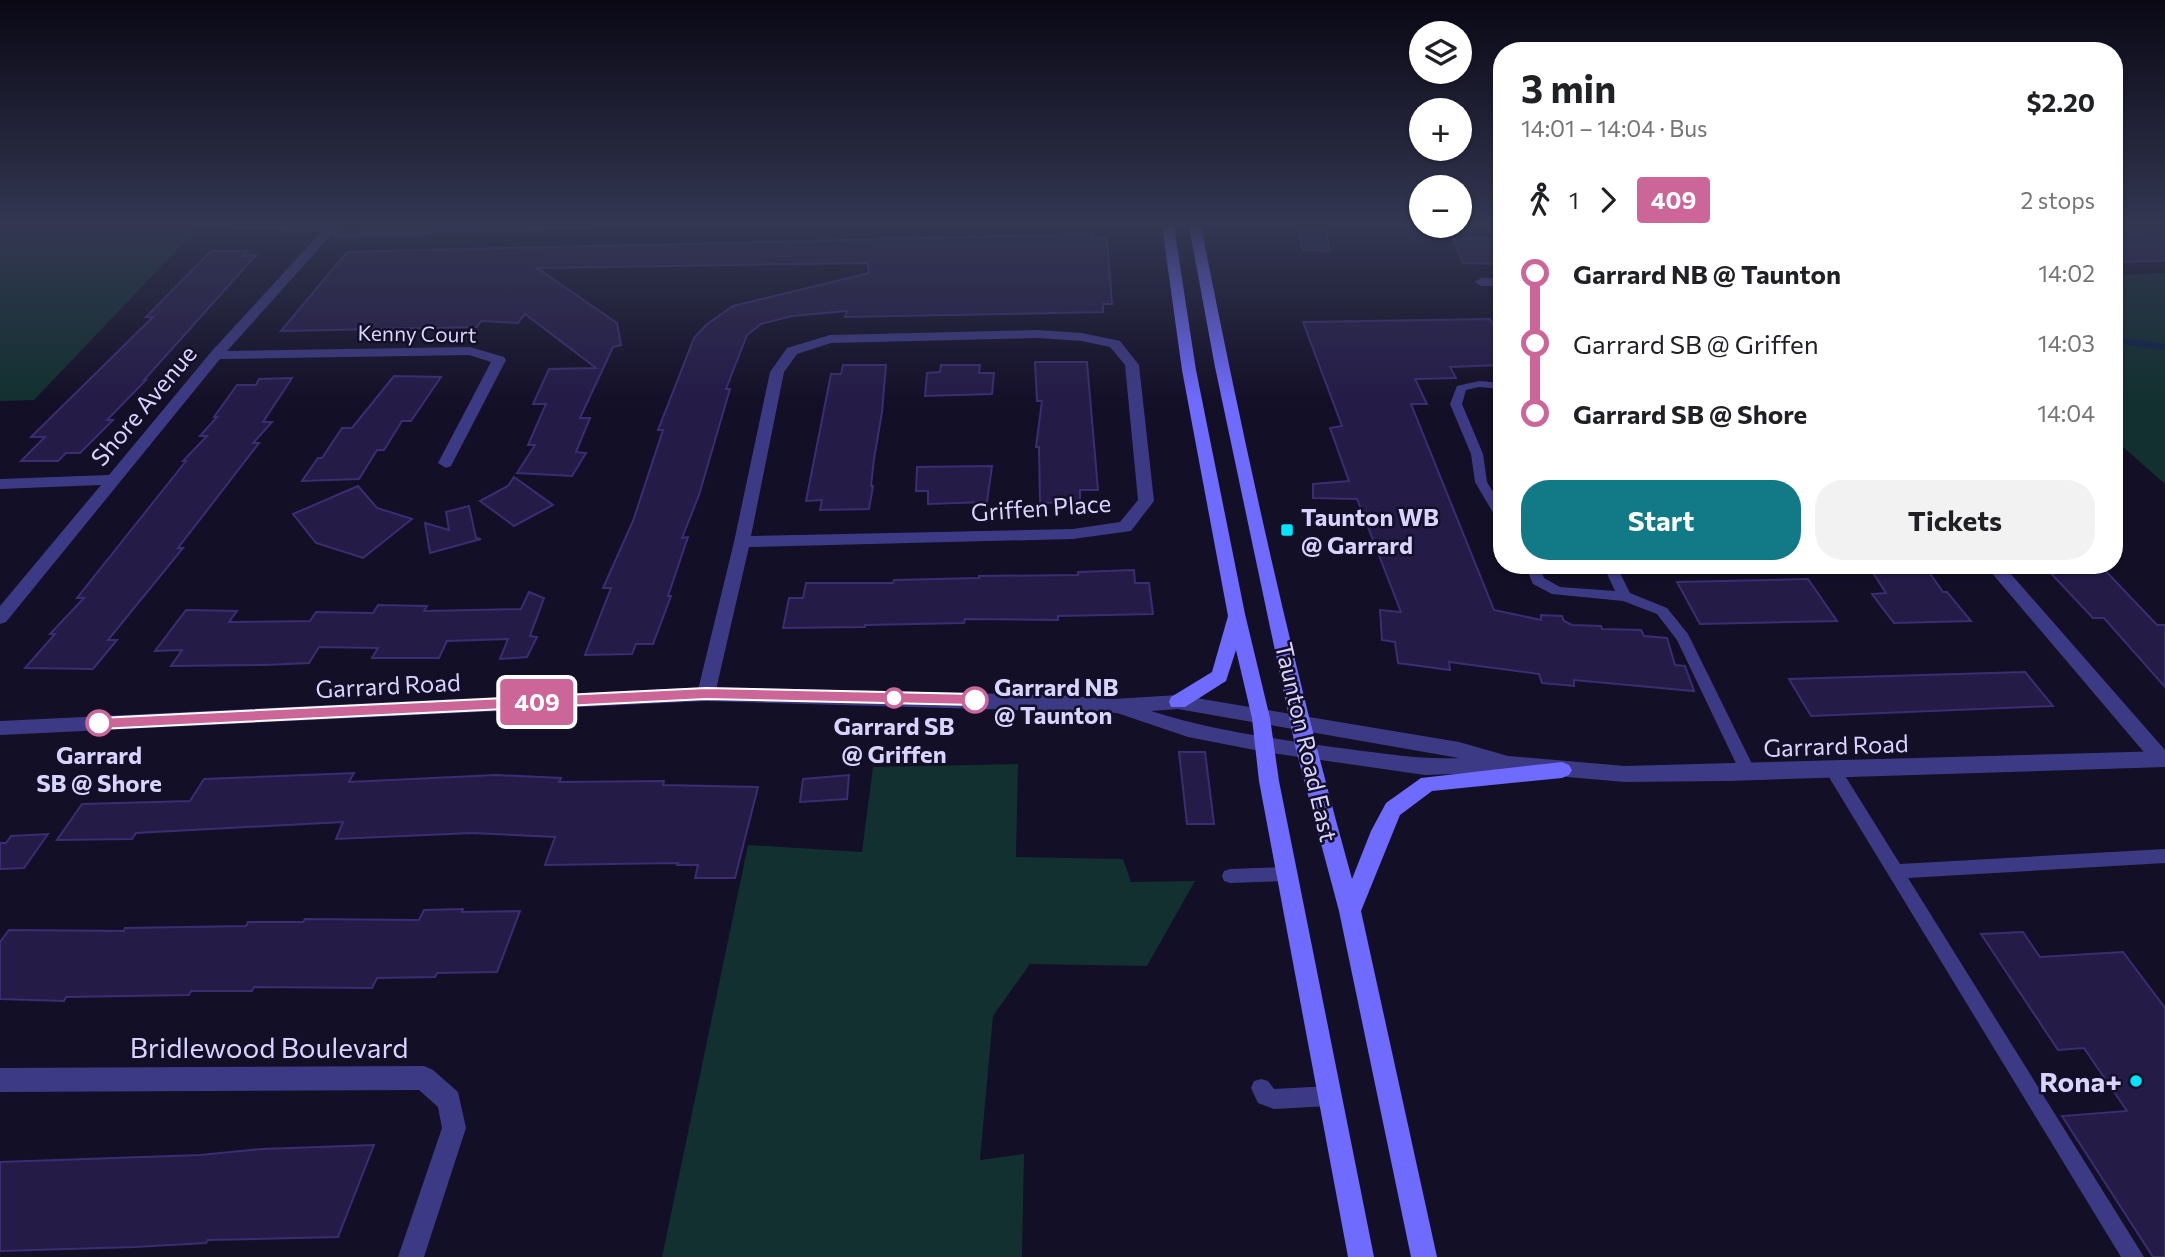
<!DOCTYPE html>
<html lang="en">
<head>
<meta charset="utf-8">
<style>
	body { margin:0; font-family:Commissioner,sans-serif; background:#f2f2f2; color:#202124; height:100vh; display:flex; flex-direction:column; font-size:26px; white-space:nowrap }
	* { box-sizing:border-box; margin:0 }
	p { font-size:23px; color:#757577 }
	.icon { flex:none; width:38px; height:38px; fill:none; stroke:currentColor; stroke-width:2; stroke-linecap:round; stroke-linejoin:round }
	.map { position:relative; flex:1; overflow:hidden }
	.panel { position:absolute; left:1493px; top:42px; width:630px; height:532px; display:flex; flex-direction:column; background:#fff; border-radius:28px; box-shadow:0 2px 5px #0004 }
	.panel>* { flex:none }
	.badge { padding:0 14px; border-radius:5px; font-size:24px; line-height:46px }
	.fabs { position:absolute; left:1409px; top:21px; display:grid; gap:14px }
	.fabs a { display:grid; place-items:center; width:63px; height:63px; border-radius:50%; background:#fff; box-shadow:0 2px 5px #0004; font-size:35px }
	.map>.badge { position:absolute; translate:-50% -50%; box-shadow:0 0 0 4px #fff }
	.legs { display:flex; align-items:center; gap:10px; height:77px; padding:0 28px; font-size:23px }
	.legs p { margin-inline-start:auto }
	.overview { display:flex; align-items:center; justify-content:space-between; height:119px; padding:0 28px }
	h1 { font-size:38px; font-weight:700; line-height:52px }
	.button { display:flex; gap:14px; margin-top:auto; padding:14px 28px }
	.button a { flex:1; height:80px; border-radius:28px; background:#127987; color:#fff; font-size:28px; font-weight:700; line-height:80px; text-align:center }
	.button a+a { background:#f2f2f2; color:#202124 }
	ul { padding:0 28px; list-style:none }
	li { display:flex; align-items:center; gap:24px; height:70px; font-size:26px }
	li i { display:grid; place-items:center; width:10px; height:100%; margin:0 9px; background:currentColor }
	li i::after { content:''; width:18px; height:18px; margin:-9px; border:5px solid; border-radius:50%; background:#fff }
	li p { margin-inline-start:auto }
	li:first-child i { background:linear-gradient(#0000 50%,currentColor 0) }
	li:last-child i { background:linear-gradient(currentColor 50%,#0000 0) }
	.map>svg:first-child { display:block }
	.green { fill:#12302f }
	.lines { fill:none; stroke-linecap:round; stroke-linejoin:round }
	.stream { stroke:#0c2248; stroke-width:6 }
	.building { fill:#241b47; stroke:#3b2d73; stroke-width:2 }
	.service { fill:#3d3a85; fill-rule:evenodd }
	.minor { fill:#3d3a85; fill-rule:evenodd }
	.tertiary { fill:#3d3a85; fill-rule:evenodd }
	.secondary { fill:#6f6bff; fill-rule:evenodd }
	.line-1 { fill:#c69; stroke:#fff; stroke-width:2 }
	.poi-dot { fill:#00e5ff; stroke:#130f26; stroke-width:2.5 }
	.stop-1-dot { fill:#fff; stroke:#c69; stroke-width:3.5 }
	.labels { text-anchor:middle; dominant-baseline:central; stroke-width:5; stroke-linejoin:round; paint-order:stroke }
	.far-street-label { font-size:21px; fill:#d9d4ff; stroke:#130f26 }
	.street-label { font-size:24px; fill:#d9d4ff; stroke:#130f26 }
	.poi-label { font-size:24px; font-weight:bold; fill:#d9d4ff; stroke:#130f26; text-anchor:start }
	.stop-label { font-size:24px; font-weight:bold; fill:#d9d4ff; stroke:#130f26 }
	.near-street-label { font-size:28px; fill:#d9d4ff; stroke:#130f26 }
	.near-poi-label { font-size:28px; font-weight:bold; fill:#d9d4ff; stroke:#130f26; text-anchor:end }
</style>
</head>
<body>
<div class="map">
<svg width="2165" height="1257" viewBox="0 0 2165 1257">
	<rect width="100%" height="100%" fill="#130f26"/>
	<g class="green">
		<polygon points="0,226 169,226 194,232 34,400 0,401"/>
		<polygon points="2165,273 2165,484 2123,447 2114,448 2114,275"/>
		<polygon points="1018,764 1016,857 1123,859 1131,882 1195,881 1147,966 1030,964 993,1016 980,1160 1024,1154 1022,1257 662,1257 748,845 862,852 873,767"/>
	</g>
	<g class="lines">
		<polyline class="stream" points="2114,340 2165,347"/>
	</g>
	<g class="building">
		<polygon points="1299,226 1325,226 1330,251 1303,250"/>
		<polygon points="2165,231 2165,261 2114,262 2114,232"/>
		<polygon points="1091,234 1091,239 1107,238 1112,304 1103,304 1103,312 845,317 847,311 792,316 761,324 747,335 726,389 730,389 699,495 682,538 688,537 668,596 671,596 653,644 636,644 632,654 585,655 611,588 603,588 633,521 663,430 658,430 694,338 706,325 733,306 869,273 868,263 537,268 617,323 621,345 613,347 580,418 590,418 576,452 586,453 572,476 517,473 535,445 528,445 546,404 533,404 549,369 596,368 525,314 518,323 481,321 477,327 281,331 347,252"/>
		<polygon points="1453,239 1502,239 1502,264 1463,263"/>
		<polygon points="211,251 248,251 243,256 256,255 144,380 146,380 107,420 113,420 80,453 66,453 58,461 21,461 45,437 31,437 153,317 146,317"/>
		<polygon points="1490,319 1502,341 1502,365 1450,367 1456,378 1415,379 1427,404 1411,404 1494,610 1541,620 1541,615 1562,616 1564,621 1572,625 1601,626 1602,629 1641,630 1644,636 1667,638 1675,665 1685,666 1694,691 1574,680 1574,686 1542,683 1539,674 1449,662 1450,670 1398,663 1395,642 1382,640 1380,610 1401,612 1357,499 1313,498 1313,484 1349,481 1330,428 1342,426 1303,322"/>
		<polygon points="1035,362 1087,362 1098,490 1080,490 1080,502 1040,503 1039,447 1036,447 1042,401 1037,401"/>
		<polygon points="843,365 886,365 882,412 874,459 871,486 873,486 869,509 820,510 822,500 806,501 831,374 841,374"/>
		<polygon points="941,365 980,365 979,373 994,373 992,394 925,396 927,373 940,372"/>
		<polygon points="394,376 441,377 411,421 402,421 384,450 377,450 359,479 302,481 318,458 322,458 342,428 352,428"/>
		<polygon points="292,378 263,422 272,422 253,443 259,443 178,548 183,548 108,640 117,640 93,669 25,668 55,634 50,634 84,598 77,598 186,461 183,461 207,436 200,436 217,417 214,417 237,385 256,385 259,379"/>
		<polygon points="992,466 987,502 928,504 928,491 916,491 917,467"/>
		<polygon points="514,477 553,505 514,526 480,501 508,486"/>
		<polygon points="358,486 377,508 412,519 363,558 316,543 293,514"/>
		<polygon points="469,506 476,538 481,539 430,553 425,523 449,530 446,512"/>
		<polygon points="1868,565 1924,565 1943,592 1947,592 1971,621 1894,623 1872,594 1886,593"/>
		<polygon points="2043,565 2100,565 2157,625 2165,625 2165,687 2104,618 2093,618"/>
		<polygon points="1134,570 1135,583 1149,583 1153,614 1058,616 1058,620 965,619 964,623 865,625 865,627 783,628 789,598 803,598 806,583 893,583 894,580 979,578 979,576 1078,575 1078,572"/>
		<polygon points="1808,579 1837,621 1700,624 1677,582"/>
		<polygon points="529,592 544,598 530,636 537,637 527,657 500,659 508,639 447,641 439,658 372,658 378,648 319,647 309,663 265,665 171,666 182,650 155,651 186,610 237,611 229,622 310,621 316,612 373,613 378,605 427,606 424,611 521,609"/>
		<polygon points="2025,672 2053,706 1811,716 1789,679"/>
		<polygon points="1179,752 1205,752 1214,824 1187,824"/>
		<polygon points="354,773 349,782 496,775 561,778 559,782 664,781 663,785 758,787 735,878 695,878 698,865 677,865 678,863 545,865 555,837 472,833 336,839 343,822 136,833 132,839 57,840 82,804 190,801 204,779"/>
		<polygon points="849,775 847,799 800,802 803,779"/>
		<polygon points="48,834 24,868 0,869 0,843 6,843 11,836"/>
		<polygon points="463,909 462,912 520,911 497,972 437,973 435,977 377,978 372,988 254,987 252,991 191,991 189,995 66,997 64,1001 0,999 0,942 9,930 124,931 125,928 246,926 248,922 303,922 305,919 419,920 424,910"/>
		<polygon points="2023,932 2040,957 2123,952 2165,1008 2165,1257 2153,1257 2062,1116 2127,1111 2084,1048 2058,1050 1981,934"/>
		<polygon points="374,1145 338,1237 208,1240 206,1243 135,1247 0,1251 0,1162 200,1155 262,1149"/>
	</g>
	<g class="lines">
		<g class="service">
			<polygon points="1479,381 1502,383 1502,389 1479,387 1466,390 1462,404 1483,454 1487,482 1502,506 1502,522 1498,521 1475,482 1471,454 1450,404 1457,386"/>
			<polygon points="1525,565 1539,565 1544,578 1560,587 1615,591 1603,565 1616,565 1630,593 1667,608 1688,634 1756,772 1754,776 1748,778 1742,776 1677,640 1657,614 1623,601 1552,594 1533,584"/>
			<polygon points="1833,764 1839,766 1900,864 2165,849 2165,863 1908,878 2144,1257 2121,1257 1827,774 1825,770 1827,766"/>
			<polygon points="1287,867 1293,869 1295,874 1293,879 1287,881 1230,883 1224,881 1222,876 1224,871 1230,869"/>
			<polygon points="1261,1079 1268,1081 1274,1089 1330,1086 1337,1089 1340,1096 1337,1103 1330,1106 1274,1109 1258,1103 1251,1088 1254,1081"/>
		</g>
		<g class="minor">
			<polygon points="212,226 342,226 341,230 418,229 432,226 617,226 611,229 435,232 418,237 337,238 331,235 227,351 470,347 504,357 506,360 451,466 446,468 438,463 491,362 469,355 220,359 6,622 0,624 0,606 101,485 0,489 0,479 109,475 211,352 322,231 218,229"/>
			<polygon points="1502,278 1502,286 1481,286 1475,282 1481,278"/>
			<path d="M1038 330 1082 333 1120 341 1139 365 1154 501 1131 531 1073 539 749 547 715 694 713 699H699L697 694 734 542 770 372 787 348 830 335ZM1038 338 1082 341 1110 347 1125 365 1138 500 1120 522 1073 529 751 536 784 372 797 354 831 343Z"/>
			<polygon points="1985,565 2003,565 2165,750 2165,765 2154,764"/>
			<polygon points="424,1066 433,1070 458,1092 466,1128 424,1257 398,1257 442,1128 438,1107 419,1090 0,1092 0,1068"/>
		</g>
		<path class="tertiary" d="M706 687 1053 695 1114 699 1178 695 1459 742 1508 756 1625 766 2165 751V767L1727 781 1625 782 1508 772 1425 775 1265 752 1188 737 1117 713 706 701 0 735V721ZM1178 709 1459 758H1461C1417 760 1375 752 1332 747 1270 738 1210 730 1151 711Z"/>
		<g class="secondary">
			<polygon points="1162,226 1174,226 1196,370 1245,614 1270,718 1279,781 1374,1257 1348,1257 1259,781 1252,718 1236,650 1226,681 1185,707 1171,707 1169,702 1171,697 1212,672 1228,616 1182,370"/>
			<path d="M1189 226H1201C1244 445 1292 664 1352 879L1371 831 1386 803 1421 778 1562 762 1569 765 1572 770 1569 775 1562 778 1432 791 1400 815 1361 911 1437 1257H1411L1339 911 1296 750 1215 367Z"/>
		</g>
	</g>
	<linearGradient id="sky" x2="0" y2="1"><stop stop-color="#0a0815"/><stop offset="0.56" stop-color="#333752"/><stop offset="1" stop-color="#333752" stop-opacity="0"/></linearGradient>
	<rect width="2165" height="402" fill="url(#sky)"/>
	<polygon class="line-1" points="706,688 975,694 982,700 975,705 706,699 99,729 91,723 99,718"/>
	<g class="poi-dot">
		<rect x="1280" y="523" width="14" height="14" rx="3.5"/>
		<circle cx="2136" cy="1081" r="7"/>
	</g>
	<g class="stop-1-dot">
		<circle cx="894" cy="698" r="9"/>
		<circle cx="975" cy="700" r="12"/>
		<circle cx="99" cy="723" r="12"/>
	</g>
	<g class="labels">
		<g class="far-street-label">
			<text transform="translate(417 333) rotate(1)">Kenny Court</text>
		</g>
		<g class="street-label">
			<text transform="translate(143 405) rotate(-50)">Shore Avenue</text>
			<text transform="translate(1041 507) rotate(-4)">Griffen Place</text>
			<text transform="translate(388 685) rotate(-3)">Garrard Road</text>
			<text transform="translate(1307 742) rotate(77)">Taunton Road East</text>
			<text transform="translate(1836 745) rotate(-2)">Garrard Road</text>
		</g>
		<g class="poi-label">
			<text x="1301" y="516">Taunton WB<tspan x="1301" dy="28">@ Garrard</tspan></text>
		</g>
		<g class="stop-label">
			<text x="994" y="686" text-anchor="start">Garrard NB<tspan x="994" dy="28">@ Taunton</tspan></text>
			<text x="894" y="725">Garrard SB<tspan x="894" dy="28">@ Griffen</tspan></text>
			<text x="99" y="754">Garrard<tspan x="99" dy="28">SB @ Shore</tspan></text>
		</g>
		<g class="near-street-label">
			<text x="269" y="1047">Bridlewood Boulevard</text>
		</g>
		<g class="near-poi-label">
			<text x="2122" y="1081">Rona+</text>
		</g>
	</g>
</svg>
<div class="fabs">
<a><svg class="icon" aria-label="layers" viewBox="0 0 24 24"><path d="M12 4l9 5-9 5-9-5zM3 14l9 5 9-5"/></svg></a>
<a>+</a>
<a>−</a>
</div>
<b class="badge" style="left:537px;top:702px;background:#c69;color:#fff">409</b>
<section class="panel">
<div class="overview"><div><h1>3 min</h1><p>14:01 – 14:04 · Bus</p></div><b>$2.20</b></div>
<div class="legs"><svg class="icon" aria-label="walk" viewBox="0 0 24 24"><circle cx="13" cy="4" r="2"/><path d="M13 8l-2 6 4 7M11 14l-3 7M7 12l3-4h3l4 4"/></svg>1<svg class="icon" aria-label="forward" viewBox="0 0 24 24"><path d="M9 5l7 7-7 7"/></svg><b class="badge" style="background:#c69;color:#fff">409</b><p>2 stops</p></div>
<ul>
<li><i style="color:#c69"></i><b>Garrard NB @ Taunton</b><p>14:02</p></li>
<li><i style="color:#c69"></i><span>Garrard SB @ Griffen</span><p>14:03</p></li>
<li><i style="color:#c69"></i><b>Garrard SB @ Shore</b><p>14:04</p></li>
</ul>
<div class="button"><a>Start</a><a>Tickets</a></div>
</section>
</div>
</body>
</html>
